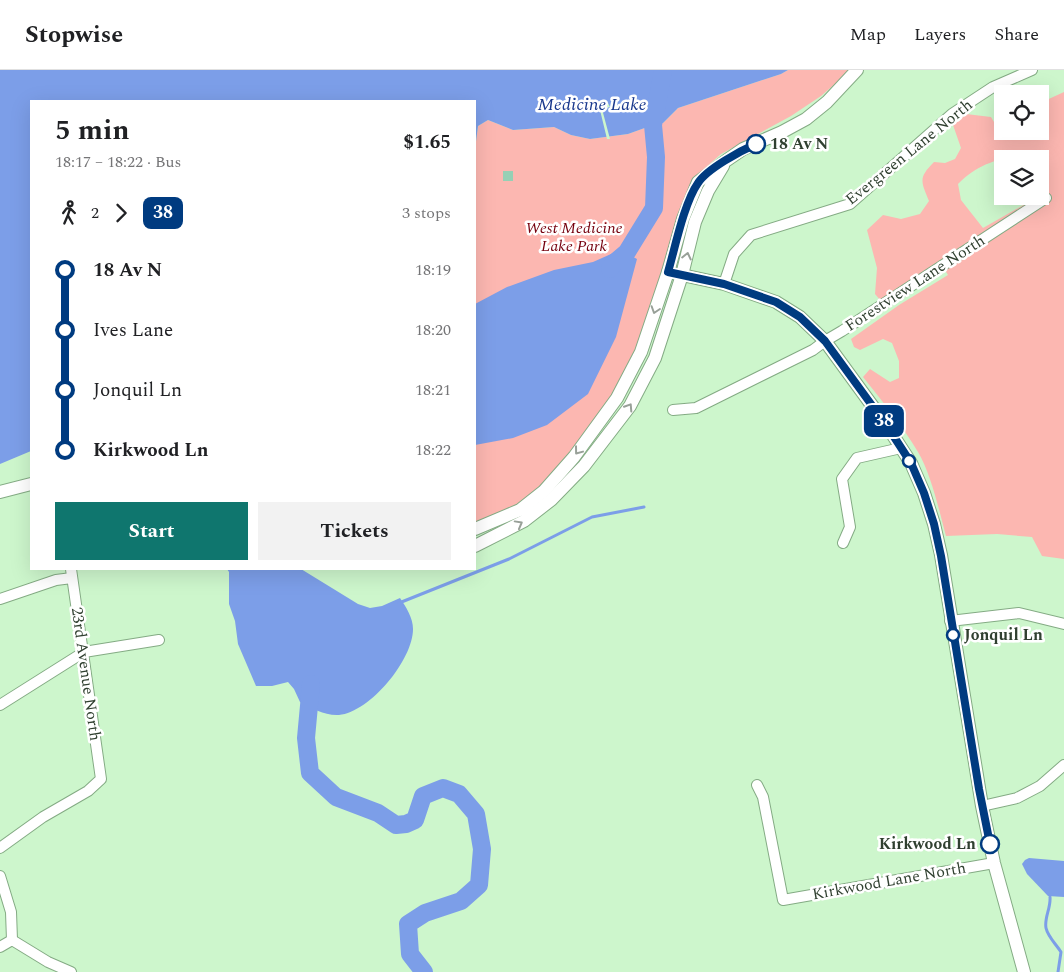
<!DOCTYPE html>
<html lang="en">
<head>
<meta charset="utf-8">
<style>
	body { margin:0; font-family:Spectral,serif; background:#f2f2f2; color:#202124; height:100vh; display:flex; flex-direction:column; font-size:19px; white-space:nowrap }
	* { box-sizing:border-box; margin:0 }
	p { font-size:16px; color:#757577 }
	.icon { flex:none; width:28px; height:28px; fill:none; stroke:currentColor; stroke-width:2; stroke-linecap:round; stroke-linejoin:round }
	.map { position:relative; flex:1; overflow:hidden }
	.drawer { position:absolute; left:30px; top:30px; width:446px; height:470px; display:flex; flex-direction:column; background:#fff; border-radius:0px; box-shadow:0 5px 20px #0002 }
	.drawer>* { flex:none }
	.badge { padding:0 10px; border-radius:8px; font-size:18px; line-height:32px }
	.buttons { position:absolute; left:994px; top:15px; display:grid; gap:10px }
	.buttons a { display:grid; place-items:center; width:55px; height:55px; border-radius:0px; background:#fff; box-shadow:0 5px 20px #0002; font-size:25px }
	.map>.badge { position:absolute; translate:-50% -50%; box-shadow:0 0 0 2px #fff }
	.legs { display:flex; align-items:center; gap:8px; height:55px; padding:0 25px; font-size:16px }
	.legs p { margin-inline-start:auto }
	.headline { display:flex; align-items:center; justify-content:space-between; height:85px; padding:0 25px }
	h1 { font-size:28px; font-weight:700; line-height:38px }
	.action { display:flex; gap:10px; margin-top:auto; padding:10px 25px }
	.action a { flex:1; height:58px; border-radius:0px; background:#0f766e; color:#fff; font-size:20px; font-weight:700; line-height:58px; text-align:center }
	.action a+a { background:#f2f2f2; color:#202124 }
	ul { padding:0 25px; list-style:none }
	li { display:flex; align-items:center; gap:18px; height:60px; font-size:19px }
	li i { display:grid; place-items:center; width:8px; height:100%; margin:0 6px; background:currentColor }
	li i::after { content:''; width:12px; height:12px; margin:-6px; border:4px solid; border-radius:50%; background:#fff }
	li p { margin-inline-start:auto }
	li:first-child i { background:linear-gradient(#0000 50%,currentColor 0) }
	li:last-child i { background:linear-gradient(currentColor 50%,#0000 0) }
	header { display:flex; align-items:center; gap:30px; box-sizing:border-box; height:70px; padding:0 25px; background:#fff; border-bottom:1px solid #e0e0e0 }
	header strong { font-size:24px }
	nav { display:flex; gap:28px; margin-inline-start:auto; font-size:18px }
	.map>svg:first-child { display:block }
	.green { fill:#fcb7b1; fill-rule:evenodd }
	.water { fill:#7c9ee8 }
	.pier { fill:#cdf6cc }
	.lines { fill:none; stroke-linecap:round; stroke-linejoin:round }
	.stream { stroke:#7c9ee8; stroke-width:3 }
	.river { stroke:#7c9ee8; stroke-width:18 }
	.building { fill:#96d0b5 }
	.minor-casing { stroke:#84ab84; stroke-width:12 }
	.tertiary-casing { stroke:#84ab84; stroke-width:14 }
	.minor { stroke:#fff; stroke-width:10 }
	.tertiary { stroke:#fff; stroke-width:12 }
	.oneway { stroke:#98a098 }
	.line-1-casing { stroke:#fff; stroke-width:11 }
	.line-1 { stroke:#003b80; stroke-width:8 }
	.stop-1-dot { fill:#fff; stroke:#003b80; stroke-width:2.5 }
	.labels { text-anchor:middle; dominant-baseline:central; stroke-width:5; stroke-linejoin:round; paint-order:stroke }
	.stop-label { font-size:16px; font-weight:bold; fill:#304030; stroke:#fff; text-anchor:start }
	.street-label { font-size:16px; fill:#304030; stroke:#fff }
	.park-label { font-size:16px; font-style:italic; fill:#75000e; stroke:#fff }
	.water-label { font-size:18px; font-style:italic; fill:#19388d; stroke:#fff }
</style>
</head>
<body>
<header>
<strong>Stopwise</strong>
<nav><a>Map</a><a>Layers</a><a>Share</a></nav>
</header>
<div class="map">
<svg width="1064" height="902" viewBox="0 0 1064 902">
	<rect width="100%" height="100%" fill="#cdf6cc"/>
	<g class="green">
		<polygon points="788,0 851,0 821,26 791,46 721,84 704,99 668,202 617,328 544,421 475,459 475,79 478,56 488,50 513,60 554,57 571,65 590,69 628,64 653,55 663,53 678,38 781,4"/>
		<path d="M1064 22V489L1042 486 1032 467 997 464 946 466C939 440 931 404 918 382 902 355 882 331 863 307L870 299 890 312 899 308V291L892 273 883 269 860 280 854 277 851 269 899 235 948 205 940 192 881 231 875 224 877 198 867 160 883 145 901 149 920 144 929 131C921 111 918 108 934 92L945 93 955 89 961 78 953 55 966 44 991 47 1003 67 1016 69 1023 61H1040V33ZM1022 83 1028 89H1040V108L1046 122 983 158 961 130 958 114C979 93 995 91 1022 83Z"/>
	</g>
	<g class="water">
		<polygon points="0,0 788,0 781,4 678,38 663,53 653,55 628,64 590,69 571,65 554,57 513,60 488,50 478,56 475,79 475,31 31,31 31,381 0,394"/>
		<polygon points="620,180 637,189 616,267 588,324 547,355 513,368 475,375 475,234 507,217 554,200 593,192"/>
		<path d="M227 499H301L358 534 370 538 382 536 400 528C406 537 413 548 413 559 413 590 370 642 339 645 325 646 312 638 300 632L294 619 288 612 272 616H256L238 574 235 551 229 534V502Z"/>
		<polygon points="1029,788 1064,791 1064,827 1048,826 1027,804 1022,794 1025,790"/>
	</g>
	<polygon class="pier" points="608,33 610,37 602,39 610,69 607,69 600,40 592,42 591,38"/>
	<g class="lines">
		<g class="stream">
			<polyline points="399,533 509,489 592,447 644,437"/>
			<path d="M1050 827C1051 838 1044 848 1046 858 1048 867 1056 874 1061 882L1058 902"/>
		</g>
		<g class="river">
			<polyline points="610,199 613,194 627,182 654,138 656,87 653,55 663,0"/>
			<polyline points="311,614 306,668 310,703 336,727 378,743 396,755 406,754 415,750 423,726 443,718 459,724 476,744 482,779 479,815 461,831 425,843 408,854 410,884 424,902"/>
		</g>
	</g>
	<rect class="building" x="503" y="101" width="10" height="10"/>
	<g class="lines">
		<defs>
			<g id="minor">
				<polyline points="724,214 734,184 751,165 850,134 952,44 993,17 1032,0"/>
				<polyline points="673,340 696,338 813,280 825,271 842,261 1046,128"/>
				<polyline points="843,473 850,457 842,409 857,388 901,378"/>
				<polyline points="0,529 56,510 72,508"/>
				<polyline points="950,551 1019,543 1064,554"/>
				<polyline points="0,635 84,582 159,570"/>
				<polyline points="757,715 763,727 783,830 994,793"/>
				<polyline points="982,736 1017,728 1040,716 1064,695"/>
				<polyline points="0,778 43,747 88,721 101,709 71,499"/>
				<polyline points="0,806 11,842 12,870"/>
				<polyline points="0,877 12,870 48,892 71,902"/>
			</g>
			<g id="tertiary">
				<polyline points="668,202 724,214 776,232 800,247 825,271 887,356 911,393 924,423 934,454 941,485 982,736 994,793 1024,902"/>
				<polyline points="0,422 31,414"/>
				<polyline points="475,459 520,440 544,421 574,387 617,328 641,282 668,202 683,149 698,112 727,90 743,79 782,62 806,49 827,32 857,0"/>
				<polyline points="475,476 524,451 551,430 584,396 630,336 655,288 682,205 695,152 708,121 723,96"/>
			</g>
		</defs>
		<use href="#minor" class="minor-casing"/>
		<use href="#tertiary" class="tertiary-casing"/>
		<use href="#minor" class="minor"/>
		<use href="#tertiary" class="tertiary"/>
	</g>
	<defs><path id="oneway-chevron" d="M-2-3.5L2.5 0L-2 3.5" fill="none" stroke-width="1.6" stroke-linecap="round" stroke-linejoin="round" transform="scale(1.25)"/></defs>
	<g class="oneway">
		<use href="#oneway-chevron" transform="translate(687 186) rotate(-77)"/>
		<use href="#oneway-chevron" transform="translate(655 240) rotate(108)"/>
		<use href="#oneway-chevron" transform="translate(629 337) rotate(-57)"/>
		<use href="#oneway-chevron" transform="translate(578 381) rotate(127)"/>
		<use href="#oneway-chevron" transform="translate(519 454) rotate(-29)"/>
	</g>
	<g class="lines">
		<defs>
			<path id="line-1" d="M756 74C740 81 707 99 698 113 684 133 675 178 668 202L724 214 776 232 800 247 825 271 887 356 911 393 924 423 934 454 941 486 979 719 990 774"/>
		</defs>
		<use href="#line-1" class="line-1-casing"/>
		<use href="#line-1" class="line-1"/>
	</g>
	<g class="stop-1-dot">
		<circle cx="756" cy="74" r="9"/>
		<circle cx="909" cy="391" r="6"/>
		<circle cx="953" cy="565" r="6"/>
		<circle cx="990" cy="774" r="9"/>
	</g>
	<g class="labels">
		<g class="stop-label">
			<text x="770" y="74">18 Av N</text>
			<text x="964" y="565">Jonquil Ln</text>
			<text x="976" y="774" text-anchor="end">Kirkwood Ln</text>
		</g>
		<g class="street-label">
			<text transform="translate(909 82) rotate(-39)">Evergreen Lane North</text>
			<text transform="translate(915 213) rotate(-33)">Forestview Lane North</text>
			<text transform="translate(86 604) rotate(82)">23rd Avenue North</text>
			<text transform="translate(889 811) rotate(-10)">Kirkwood Lane North</text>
		</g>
		<g class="park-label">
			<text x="574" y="158">West Medicine<tspan x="574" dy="18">Lake Park</tspan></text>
		</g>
		<g class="water-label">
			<text x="592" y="34">Medicine Lake</text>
		</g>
	</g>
</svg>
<div class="buttons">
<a><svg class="icon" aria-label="locate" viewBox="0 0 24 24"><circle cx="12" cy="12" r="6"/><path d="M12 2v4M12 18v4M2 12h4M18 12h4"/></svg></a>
<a><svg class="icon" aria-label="layers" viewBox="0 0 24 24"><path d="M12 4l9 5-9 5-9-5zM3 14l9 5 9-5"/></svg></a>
</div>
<b class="badge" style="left:884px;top:351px;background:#003b80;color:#fff">38</b>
<section class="drawer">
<div class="headline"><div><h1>5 min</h1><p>18:17 – 18:22 · Bus</p></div><b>$1.65</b></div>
<div class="legs"><svg class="icon" aria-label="walk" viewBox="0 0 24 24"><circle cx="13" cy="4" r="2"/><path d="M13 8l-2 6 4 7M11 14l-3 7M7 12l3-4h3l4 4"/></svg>2<svg class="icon" aria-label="forward" viewBox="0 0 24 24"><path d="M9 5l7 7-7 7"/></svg><b class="badge" style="background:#003b80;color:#fff">38</b><p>3 stops</p></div>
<ul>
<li><i style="color:#003b80"></i><b>18 Av N</b><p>18:19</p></li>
<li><i style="color:#003b80"></i><span>Ives Lane</span><p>18:20</p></li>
<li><i style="color:#003b80"></i><span>Jonquil Ln</span><p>18:21</p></li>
<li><i style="color:#003b80"></i><b>Kirkwood Ln</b><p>18:22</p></li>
</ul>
<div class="action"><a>Start</a><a>Tickets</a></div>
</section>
</div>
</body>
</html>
